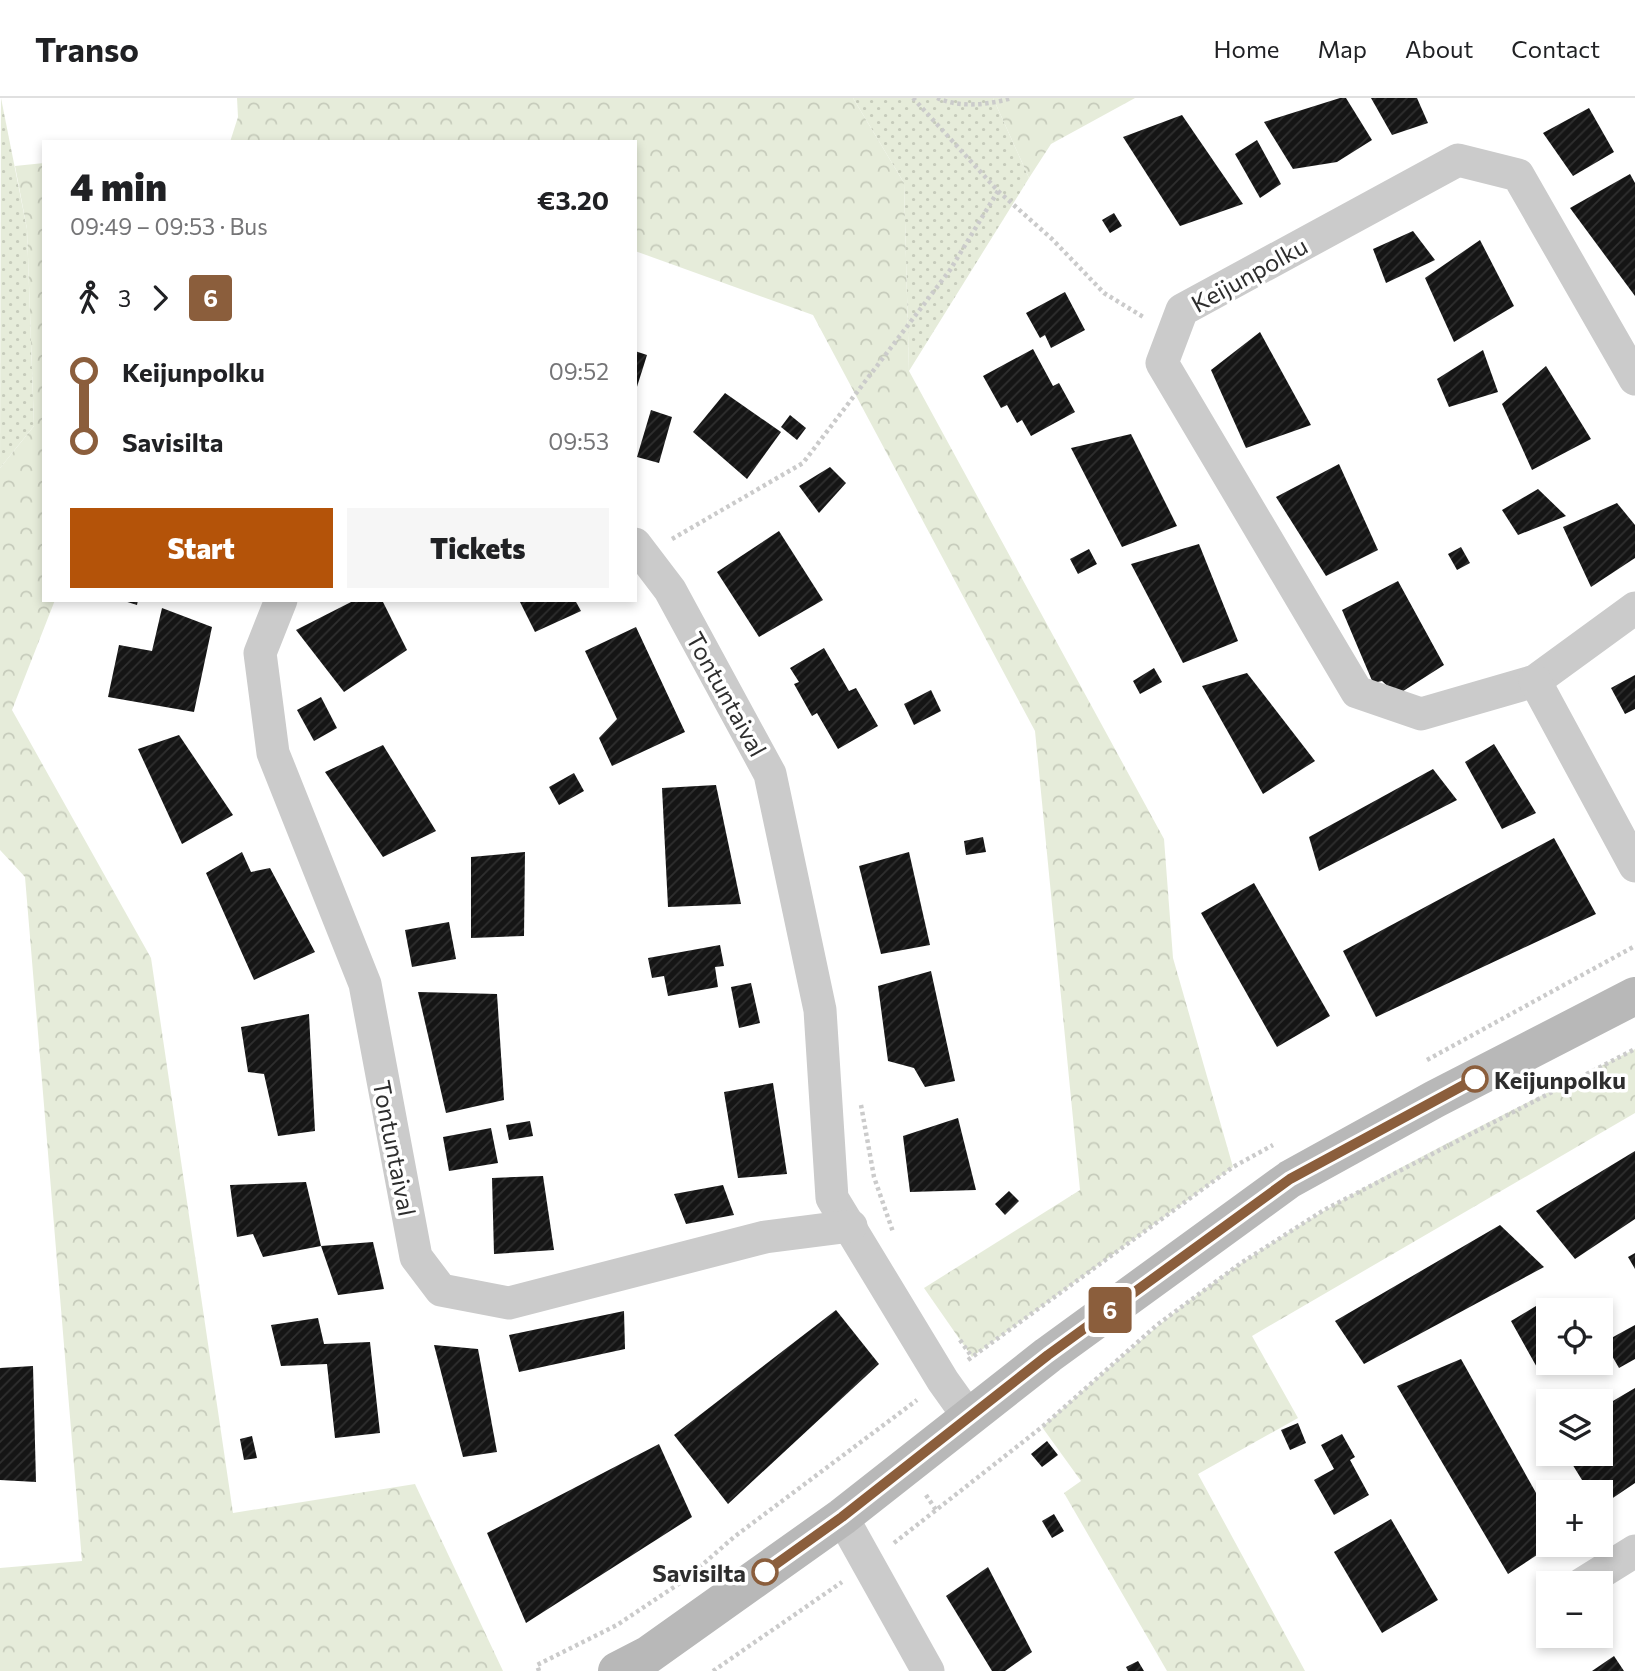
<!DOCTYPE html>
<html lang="en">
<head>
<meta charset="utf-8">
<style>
	body { margin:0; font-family:Commissioner,sans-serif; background:#f6f6f6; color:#202124; height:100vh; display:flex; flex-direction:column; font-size:26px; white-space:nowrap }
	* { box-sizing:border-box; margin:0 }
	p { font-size:23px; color:#757577 }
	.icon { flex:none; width:38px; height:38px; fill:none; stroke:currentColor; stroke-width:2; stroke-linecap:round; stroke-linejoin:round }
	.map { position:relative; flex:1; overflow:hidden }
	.panel { position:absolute; left:42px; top:42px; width:595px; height:462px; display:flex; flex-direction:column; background:#fff; border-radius:0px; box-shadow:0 4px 10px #0003 }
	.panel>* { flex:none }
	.badge { padding:0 14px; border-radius:5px; font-size:24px; line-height:46px }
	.fabs { position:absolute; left:1536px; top:1200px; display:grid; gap:14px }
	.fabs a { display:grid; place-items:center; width:77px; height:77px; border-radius:0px; background:#fff; box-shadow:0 4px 10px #0003; font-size:35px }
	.map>.badge { position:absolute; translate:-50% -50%; box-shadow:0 0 0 4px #fff }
	.legs { display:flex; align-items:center; gap:10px; height:77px; padding:0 28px; font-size:23px }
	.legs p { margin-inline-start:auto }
	.summary { display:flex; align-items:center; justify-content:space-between; height:119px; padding:0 28px }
	h1 { font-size:38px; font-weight:800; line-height:52px }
	.cta { display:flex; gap:14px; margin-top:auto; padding:14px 28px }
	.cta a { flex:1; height:80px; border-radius:0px; background:#b45309; color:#fff; font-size:28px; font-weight:800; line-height:80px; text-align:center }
	.cta a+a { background:#f6f6f6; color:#202124 }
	ul { padding:0 28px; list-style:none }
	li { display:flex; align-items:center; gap:24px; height:70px; font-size:26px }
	li i { display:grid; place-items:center; width:10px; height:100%; margin:0 9px; background:currentColor }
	li i::after { content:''; width:18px; height:18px; margin:-9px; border:5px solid; border-radius:50%; background:#fff }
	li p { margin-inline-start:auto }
	li:first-child i { background:linear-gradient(#0000 50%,currentColor 0) }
	li:last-child i { background:linear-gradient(currentColor 50%,#0000 0) }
	header { display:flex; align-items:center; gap:42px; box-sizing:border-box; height:98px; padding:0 35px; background:#fff; border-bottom:2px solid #e0e0e0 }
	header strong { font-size:33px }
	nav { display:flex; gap:38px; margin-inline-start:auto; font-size:24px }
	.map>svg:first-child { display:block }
	.grass { fill:url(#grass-dots) }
	.forest { fill:url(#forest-crowns) }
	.building { fill:url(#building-hatch) }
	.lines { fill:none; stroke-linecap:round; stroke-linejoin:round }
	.path { stroke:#cbcbcb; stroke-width:4.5; stroke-dasharray:3.5 3.5; stroke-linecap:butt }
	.street { stroke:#cbcbcb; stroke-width:33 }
	.secondary { stroke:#b8b8b8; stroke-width:38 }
	.line-1-casing { stroke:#fff; stroke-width:16 }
	.line-1 { stroke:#8b5e3c; stroke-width:10 }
	.stop-1-dot { fill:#fff; stroke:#8b5e3c; stroke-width:3.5 }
	.labels { text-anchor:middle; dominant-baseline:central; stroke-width:7; stroke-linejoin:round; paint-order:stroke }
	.street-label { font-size:24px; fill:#2e2e2e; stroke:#fff }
	.stop-label { font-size:24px; font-weight:bold; fill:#2e2e2e; stroke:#fff; text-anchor:start }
</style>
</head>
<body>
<header>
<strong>Transo</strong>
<nav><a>Home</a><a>Map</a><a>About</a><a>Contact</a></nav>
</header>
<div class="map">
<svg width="1635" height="1573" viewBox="0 0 1635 1573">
	<defs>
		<pattern id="grass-dots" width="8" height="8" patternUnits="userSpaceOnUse" patternTransform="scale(1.75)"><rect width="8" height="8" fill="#e6ecda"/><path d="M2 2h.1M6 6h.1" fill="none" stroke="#c6cbbb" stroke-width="1.8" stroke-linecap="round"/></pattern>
		<pattern id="forest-crowns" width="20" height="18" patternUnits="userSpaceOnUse" patternTransform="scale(1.75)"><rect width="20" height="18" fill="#e6ecda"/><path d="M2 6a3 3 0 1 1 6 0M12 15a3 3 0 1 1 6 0" fill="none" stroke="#c6cbbb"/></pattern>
		<pattern id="building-hatch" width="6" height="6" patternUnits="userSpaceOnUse" patternTransform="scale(1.75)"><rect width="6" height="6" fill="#151515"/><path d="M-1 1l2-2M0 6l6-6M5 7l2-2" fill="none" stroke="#2f2f2f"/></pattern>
	</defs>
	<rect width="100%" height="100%" fill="#fff"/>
	<g class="grass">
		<polygon points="1,0 27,131 34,328 0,370"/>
		<polygon points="853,0 993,0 1029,80 909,273 904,85"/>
	</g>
	<g class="forest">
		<polygon points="237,0 853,0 904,85 909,273 1164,741 1173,860 1233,1069 972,1259 924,1190 1080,1092 1035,633 813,217 635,153 635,44 230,44 238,19"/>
		<polygon points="993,0 1135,0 1051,46 1029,80"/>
		<polygon points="44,65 44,502 55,502 12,612 151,860 233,1415 415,1386 503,1573 0,1573 0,1470 82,1463 25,779 0,752 0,370 34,328 27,131 15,68"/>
		<path d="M1635 951V1015L1252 1238 1298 1320 1198 1376 1305 1573H1167L1064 1395 1081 1383 1042 1329C1107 1272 1171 1212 1243 1164 1366 1081 1502 1018 1635 951Z"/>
	</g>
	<g class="building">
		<polygon points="1340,0 1346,0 1372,42 1337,64 1293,71 1264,24"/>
		<polygon points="1371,0 1417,0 1428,25 1392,37"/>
		<polygon points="1589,10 1614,54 1573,78 1543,35"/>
		<polygon points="1182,17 1243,106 1180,128 1123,39"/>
		<polygon points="1257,42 1281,86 1260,100 1235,56"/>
		<polygon points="1630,76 1635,85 1635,198 1570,110"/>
		<polygon points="1114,115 1122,128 1110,135 1102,122"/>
		<polygon points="1413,133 1435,162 1386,185 1373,151"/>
		<polygon points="1480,142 1514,208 1454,244 1425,180"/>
		<polygon points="1065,194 1085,232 1051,250 1045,237 1040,240 1026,215"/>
		<polygon points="1260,234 1311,327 1246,350 1211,272"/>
		<polygon points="1033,251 1053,288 1059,285 1075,314 1031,338 1022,322 1017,325 1007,307 1001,310 983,278"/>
		<polygon points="1483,252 1498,294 1449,309 1437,281"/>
		<polygon points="635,253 647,257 636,292 635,292"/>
		<polygon points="1546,268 1591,341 1532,372 1502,306"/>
		<polygon points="725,295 781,334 747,381 693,334"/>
		<polygon points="651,312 672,319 659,365 637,359"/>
		<polygon points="790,317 806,330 797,342 781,329"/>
		<polygon points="1131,336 1177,428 1122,449 1071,350"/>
		<polygon points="1339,366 1378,452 1326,478 1276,399"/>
		<polygon points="830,369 846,385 819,415 799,388"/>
		<polygon points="1538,391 1566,418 1518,437 1502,412"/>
		<polygon points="1617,405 1635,427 1635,460 1591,489 1563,429"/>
		<polygon points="779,433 823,502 759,539 717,474"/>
		<polygon points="1199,446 1238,543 1183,565 1131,466"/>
		<polygon points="1461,449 1470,465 1457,472 1448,456"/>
		<polygon points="1089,451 1097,466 1078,476 1070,461"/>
		<polygon points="1398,483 1444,567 1397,597 1382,583 1373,585 1342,512"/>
		<polygon points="121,502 138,502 137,507"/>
		<polygon points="355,502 382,502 407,552 344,594 296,532"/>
		<polygon points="519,502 575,502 581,513 535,534"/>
		<polygon points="162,510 212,529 194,614 108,599 119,547 152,553"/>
		<polygon points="636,529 685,634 612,668 599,640 617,621 585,553"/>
		<polygon points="824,550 849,593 856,590 878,628 838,651 817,615 812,618 794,586 799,584 790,570"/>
		<polygon points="1154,570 1162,584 1140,596 1133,583"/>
		<polygon points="1247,575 1315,663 1263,696 1202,588"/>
		<polygon points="1635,577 1635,611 1625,616 1611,590"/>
		<polygon points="931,592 941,613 914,627 904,606"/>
		<polygon points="321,599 337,630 314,643 297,612"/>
		<polygon points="179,637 233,717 182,746 138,651"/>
		<polygon points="1494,646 1536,715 1502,731 1465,664"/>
		<polygon points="383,647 436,733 383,759 325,674"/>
		<polygon points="1433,671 1457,702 1319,773 1309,739"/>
		<polygon points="574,675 584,693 559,707 549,689"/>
		<polygon points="716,687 741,806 668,809 662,690"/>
		<polygon points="983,739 986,754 966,757 964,743"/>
		<polygon points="1554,740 1596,816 1376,919 1343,853"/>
		<polygon points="242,754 251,774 270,770 315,854 254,882 206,775"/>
		<polygon points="525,754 524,838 471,840 471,759"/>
		<polygon points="909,754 930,847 881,856 859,768"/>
		<polygon points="1254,785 1330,918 1277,949 1201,815"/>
		<polygon points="449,824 456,861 412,869 405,832"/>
		<polygon points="720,847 724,868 715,869 718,889 668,898 664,878 652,880 648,860"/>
		<polygon points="931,873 955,983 925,989 914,970 888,963 878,888"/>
		<polygon points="751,885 760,925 739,930 731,889"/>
		<polygon points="418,894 497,896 504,1002 446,1015"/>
		<polygon points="309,916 315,1033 278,1038 264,976 248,974 241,929"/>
		<polygon points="773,985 787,1076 738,1080 724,994"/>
		<polygon points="958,1020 976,1092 910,1094 903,1038"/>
		<polygon points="530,1023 533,1038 509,1042 506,1027"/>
		<polygon points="491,1030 498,1065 449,1073 443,1039"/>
		<polygon points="1635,1053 1635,1121 1575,1161 1536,1113"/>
		<polygon points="543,1078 554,1152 494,1156 492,1080"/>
		<polygon points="306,1084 321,1148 263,1159 253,1136 237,1139 230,1087"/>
		<polygon points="723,1087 734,1117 686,1126 674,1096"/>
		<polygon points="1009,1093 1019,1103 1005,1117 995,1106"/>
		<polygon points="1500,1127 1544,1169 1364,1266 1335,1223"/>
		<polygon points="373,1144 384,1191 338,1197 321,1148"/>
		<polygon points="1635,1155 1635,1171 1628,1159"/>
		<polygon points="1536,1208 1549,1230 1549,1265 1553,1265 1539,1273 1511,1223"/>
		<polygon points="836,1212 879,1266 728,1406 674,1337"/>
		<polygon points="624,1213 625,1251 519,1274 509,1237"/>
		<polygon points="318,1220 324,1246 370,1244 380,1335 335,1340 327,1266 281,1268 271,1227"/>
		<polygon points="1635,1227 1635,1261 1619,1270 1604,1244"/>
		<polygon points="434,1247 478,1251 497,1354 463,1359"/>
		<polygon points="1461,1261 1549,1418 1549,1449 1508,1476 1397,1288"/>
		<polygon points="33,1268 36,1384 0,1382 0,1270"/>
		<polygon points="1635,1290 1635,1385 1601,1408 1601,1395 1590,1395 1566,1356 1601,1356 1601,1310"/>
		<polygon points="1298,1325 1306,1345 1290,1352 1281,1332"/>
		<polygon points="1342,1336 1355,1359 1350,1362 1369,1397 1334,1417 1314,1382 1334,1371 1321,1347"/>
		<polygon points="252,1338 257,1360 244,1362 240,1341"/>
		<polygon points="1047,1343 1058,1357 1042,1369 1031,1356"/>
		<polygon points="659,1346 692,1419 526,1525 487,1435"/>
		<polygon points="1054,1416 1064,1433 1052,1440 1042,1423"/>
		<polygon points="1391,1421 1438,1502 1382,1535 1334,1454"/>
		<polygon points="988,1469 1032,1554 1005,1573 992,1573 946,1498"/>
		<polygon points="1614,1558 1624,1573 1592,1573"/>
		<polygon points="1138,1563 1144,1573 1128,1573 1126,1569"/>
	</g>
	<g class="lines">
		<g class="path">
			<polyline points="913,0 998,93 1052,141 1104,195 1145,220"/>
			<path d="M937 0C961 10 987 7 1012 0"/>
			<polyline points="672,441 803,365 950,172 998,93"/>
			<polyline points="1427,962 1635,848"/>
			<polyline points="861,1007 874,1079 893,1134"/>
			<polyline points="960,1242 972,1259"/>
			<polyline points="968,1262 1233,1069 1273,1047"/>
			<polyline points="926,1397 936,1412"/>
			<polyline points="894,1445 1042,1329 1157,1227 1241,1165 1324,1112 1635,951"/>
			<polyline points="539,1573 537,1567 617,1527 686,1481 734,1439 917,1302"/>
			<polyline points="713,1573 842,1484"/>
		</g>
		<g class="street">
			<polyline points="1635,281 1518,77 1458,62 1182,212 1162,265 1357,594 1421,616 1535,583 1635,510"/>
			<polyline points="635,446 670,492 770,676 820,912 832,1100 943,1283 968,1318"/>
			<polyline points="281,502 260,555 273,655 365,886 416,1159 441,1192 509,1205 765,1139 851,1128"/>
			<polyline points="1535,583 1635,768"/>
			<polyline points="842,1419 928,1573"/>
			<polyline points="1582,1486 1635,1453"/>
		</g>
		<polyline class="secondary" points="617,1573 648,1557 842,1419 1048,1257 1290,1081 1435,1001 1635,898"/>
	</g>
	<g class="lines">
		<defs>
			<polyline id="line-1" points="765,1474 842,1419 1048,1257 1290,1081 1475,981"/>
		</defs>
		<use href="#line-1" class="line-1-casing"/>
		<use href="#line-1" class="line-1"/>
	</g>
	<g class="stop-1-dot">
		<circle cx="1475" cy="981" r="12"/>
		<circle cx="765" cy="1474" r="12"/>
	</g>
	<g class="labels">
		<g class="street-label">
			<text transform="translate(1249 176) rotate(-29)">Keijunpolku</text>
			<text transform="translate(727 596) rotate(61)">Tontuntaival</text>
			<text transform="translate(395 1050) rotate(79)">Tontuntaival</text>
		</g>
		<g class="stop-label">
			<text x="1494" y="981">Keijunpolku</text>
			<text x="746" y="1474" text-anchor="end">Savisilta</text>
		</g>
	</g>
</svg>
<div class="fabs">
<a><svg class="icon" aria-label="locate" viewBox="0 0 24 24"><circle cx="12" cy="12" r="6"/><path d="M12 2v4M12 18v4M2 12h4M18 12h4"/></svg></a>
<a><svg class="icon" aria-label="layers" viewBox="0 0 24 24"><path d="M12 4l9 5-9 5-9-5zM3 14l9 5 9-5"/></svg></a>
<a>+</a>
<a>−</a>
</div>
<b class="badge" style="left:1110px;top:1212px;background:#8b5e3c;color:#fff">6</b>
<section class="panel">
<div class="summary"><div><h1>4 min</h1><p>09:49 – 09:53 · Bus</p></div><b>€3.20</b></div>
<div class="legs"><svg class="icon" aria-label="walk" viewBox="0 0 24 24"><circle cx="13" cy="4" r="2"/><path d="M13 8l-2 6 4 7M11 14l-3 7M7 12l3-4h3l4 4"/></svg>3<svg class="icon" aria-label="forward" viewBox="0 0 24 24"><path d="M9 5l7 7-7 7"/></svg><b class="badge" style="background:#8b5e3c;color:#fff">6</b></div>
<ul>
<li><i style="color:#8b5e3c"></i><b>Keijunpolku</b><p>09:52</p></li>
<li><i style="color:#8b5e3c"></i><b>Savisilta</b><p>09:53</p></li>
</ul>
<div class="cta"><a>Start</a><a>Tickets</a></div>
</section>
</div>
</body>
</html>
